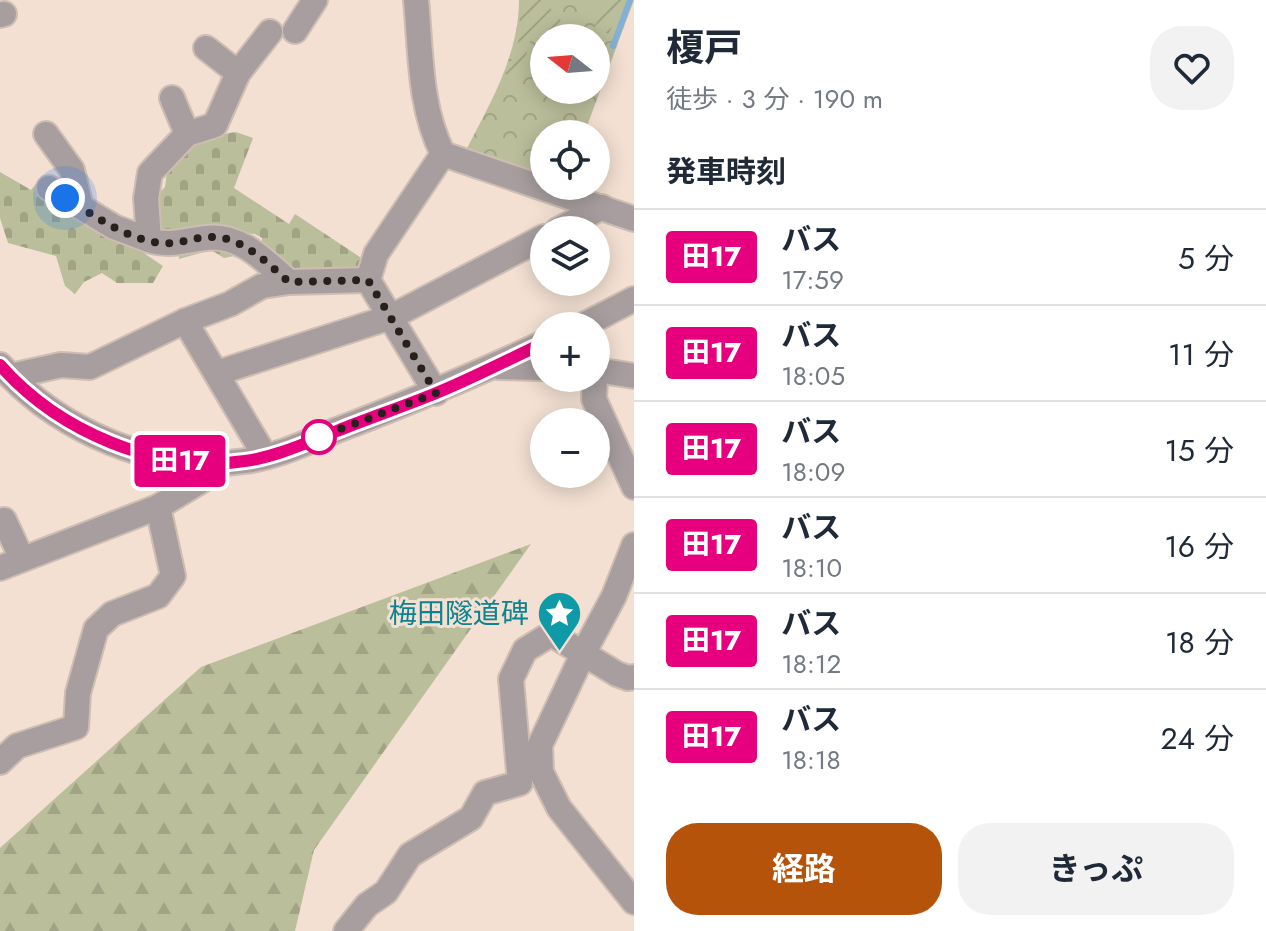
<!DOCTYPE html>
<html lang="ja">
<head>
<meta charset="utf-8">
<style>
	body { margin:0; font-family:Jost,"Noto Sans JP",sans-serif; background:#f2f2f3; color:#1f2937; height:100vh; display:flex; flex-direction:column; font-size:30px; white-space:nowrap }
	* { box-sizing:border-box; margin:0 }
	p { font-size:26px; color:#747a83 }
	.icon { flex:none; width:44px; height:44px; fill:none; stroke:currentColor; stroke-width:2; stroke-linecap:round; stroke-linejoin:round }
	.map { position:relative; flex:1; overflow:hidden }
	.side { display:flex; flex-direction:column; background:#fff; width:632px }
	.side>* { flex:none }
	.badge { padding:0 16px; border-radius:6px; font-size:28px; line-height:52px }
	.needle { width:52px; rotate:287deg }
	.tools { position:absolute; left:530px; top:24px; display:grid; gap:16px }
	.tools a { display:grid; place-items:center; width:80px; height:80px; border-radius:50%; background:#fff; box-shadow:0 4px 20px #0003; font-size:40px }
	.you { position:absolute; width:40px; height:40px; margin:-20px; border:6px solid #fff; border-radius:50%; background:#1a73e8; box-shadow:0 0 0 12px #1a73e833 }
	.map>.badge { position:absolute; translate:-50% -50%; box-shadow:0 0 0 4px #fff }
	h2 { padding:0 32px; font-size:30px; line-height:72px }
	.round { display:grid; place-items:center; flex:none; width:84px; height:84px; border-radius:32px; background:#f2f2f3 }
	.headline { display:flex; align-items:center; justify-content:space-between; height:136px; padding:0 32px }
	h1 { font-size:38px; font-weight:700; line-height:60px }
	.button { display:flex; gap:16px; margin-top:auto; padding:16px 32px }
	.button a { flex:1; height:92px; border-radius:32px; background:#b45309; color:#fff; font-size:32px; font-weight:700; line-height:92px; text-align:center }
	.button a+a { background:#f2f2f3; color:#1f2937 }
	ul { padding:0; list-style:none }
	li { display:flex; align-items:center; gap:24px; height:96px; padding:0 32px; border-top:2px solid #e0e1e3 }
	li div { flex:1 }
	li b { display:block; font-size:30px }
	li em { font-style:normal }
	li .badge { min-width:88px; font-weight:700; text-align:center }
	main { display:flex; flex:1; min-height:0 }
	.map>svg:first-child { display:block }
	.forest { fill:url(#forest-firs) }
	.cemetery { fill:url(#cemetery-stones) }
	.park { fill:url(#park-crowns); fill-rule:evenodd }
	.garden { fill:url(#garden-furrows) }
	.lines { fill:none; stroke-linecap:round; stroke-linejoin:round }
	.stream { stroke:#83b1d5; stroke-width:6 }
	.minor-casing { stroke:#cebdb2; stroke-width:28 }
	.minor { stroke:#a89e9f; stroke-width:24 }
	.line-casing { stroke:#fff; stroke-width:18 }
	.line { stroke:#e6007e; stroke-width:12 }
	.walk { stroke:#27201c; stroke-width:8; stroke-dasharray:0 14.4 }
	.stop-dot { fill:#fff; stroke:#e6007e; stroke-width:4 }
	.labels { text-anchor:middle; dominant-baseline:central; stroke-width:6; stroke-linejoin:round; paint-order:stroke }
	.culture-label { font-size:28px; fill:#0d838f; stroke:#f3e0d3; text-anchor:end }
</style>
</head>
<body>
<main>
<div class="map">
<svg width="634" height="931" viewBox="0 0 634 931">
	<defs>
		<pattern id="forest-firs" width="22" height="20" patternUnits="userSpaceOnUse" patternTransform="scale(2)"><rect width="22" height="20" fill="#bbbe9b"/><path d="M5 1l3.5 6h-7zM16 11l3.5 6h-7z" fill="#a1a385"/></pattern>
		<pattern id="cemetery-stones" width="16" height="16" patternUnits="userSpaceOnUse" patternTransform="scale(2)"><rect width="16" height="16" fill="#bbbe9b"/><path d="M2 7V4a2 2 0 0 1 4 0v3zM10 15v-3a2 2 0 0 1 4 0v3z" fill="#a1a385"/></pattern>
		<pattern id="park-crowns" width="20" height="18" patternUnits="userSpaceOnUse" patternTransform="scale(2)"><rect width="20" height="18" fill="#bbbe9b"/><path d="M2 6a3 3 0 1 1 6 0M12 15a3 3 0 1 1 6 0" fill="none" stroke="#a1a385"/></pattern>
		<pattern id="garden-furrows" width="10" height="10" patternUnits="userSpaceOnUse" patternTransform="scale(2)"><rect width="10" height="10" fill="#bbbe9b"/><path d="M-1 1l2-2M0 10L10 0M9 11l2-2" fill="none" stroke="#a1a385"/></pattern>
	</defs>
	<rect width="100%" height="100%" fill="#f3e0d3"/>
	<polygon class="forest" points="531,544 314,850 295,931 0,931 0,848 201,667"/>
	<g class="cemetery">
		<path d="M236 132 253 138 234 188 289 224 295 214 366 261 361 272 290 275 262 252V238L255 234 242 233 240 255 224 258 211 250 179 259V248L159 233 157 195 165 187 168 163C188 143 208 136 236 132Z"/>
		<polygon points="0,172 31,190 39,180 72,207 67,215 132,245 163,266 153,283 117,283 102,273 84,282 75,294 65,286 56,256 8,243 0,218"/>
	</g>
	<path class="park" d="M519 0H634L584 134H544V179L464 154C489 105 519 56 519 0ZM544 38H596V90H544Z"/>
	<g class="garden">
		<polygon points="521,0 543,0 575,37 554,38 534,30 526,55 513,76 505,74 518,46"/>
		<polygon points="605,0 622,0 609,34 594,29"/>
	</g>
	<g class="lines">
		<polyline class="stream" points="613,46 630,0"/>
		<defs>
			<g id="minor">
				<path d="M416 0C421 52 419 107 443 154L634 219"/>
				<polyline points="0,15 4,14"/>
				<polyline points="295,31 315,0"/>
				<path d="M270 32 238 73 215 125 187 134 150 173 146 198 149 240C169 247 186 240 206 238 240 233 266 262 289 282"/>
				<polyline points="206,48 238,73"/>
				<polyline points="172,98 187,134"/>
				<polyline points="46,134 72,170 81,207 114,227 149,240"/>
				<polyline points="49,188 81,207"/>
				<polyline points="558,230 602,207"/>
				<polyline points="582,326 634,299"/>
				<path d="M0 365C58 431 157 474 245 461 276 457 308 442 337 430 407 404 476 374 544 343"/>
				<polyline points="499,367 544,368"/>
				<polyline points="596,370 634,376"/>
				<polyline points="217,373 391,317 544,237"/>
				<polyline points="11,376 61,365 90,367 185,321"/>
				<polyline points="595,378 594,399 634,487"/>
				<polyline points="436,393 368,280 376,254 443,154"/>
				<polyline points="265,456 185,321 230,304 262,286 289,282 368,280"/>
				<polyline points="0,522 4,520 22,559"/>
				<polyline points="634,545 614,596 584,652 540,745 541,772 559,808 634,902"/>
				<polyline points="0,568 158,507 204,479 214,463"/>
				<polyline points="0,762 17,746 76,727 78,693 96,629 112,614 158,596 173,576 158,507"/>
				<polyline points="346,931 367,905 386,892 410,855 471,818 485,793 520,783 511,679 525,650 551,634 617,674 628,678 634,677"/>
			</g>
		</defs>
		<use href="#minor" class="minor-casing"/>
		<use href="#minor" class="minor"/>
	</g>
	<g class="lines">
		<defs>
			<path id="line" d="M0 365C58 431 157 474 245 461 276 457 308 442 337 431 369 418 402 407 434 394 471 379 507 360 544 343"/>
		</defs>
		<use href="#line" class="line-casing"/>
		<use href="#line" class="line"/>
		<path class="walk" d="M65 198C94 215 126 239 160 243 178 245 193 237 210 237 242 236 267 263 289 282L368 280 436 393 319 437"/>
	</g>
	<defs>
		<symbol id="sight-pin" viewBox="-11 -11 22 30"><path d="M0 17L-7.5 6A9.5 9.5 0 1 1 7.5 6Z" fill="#0f9aa8" stroke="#f3e0d3"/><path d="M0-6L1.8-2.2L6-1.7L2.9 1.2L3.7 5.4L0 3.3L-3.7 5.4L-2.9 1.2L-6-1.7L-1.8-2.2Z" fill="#fff"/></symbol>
	</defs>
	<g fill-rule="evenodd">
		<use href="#sight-pin" x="534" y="588" width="51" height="69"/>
	</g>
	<circle class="stop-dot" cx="319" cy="437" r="16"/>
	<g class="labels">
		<g class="culture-label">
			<text x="529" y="613">梅田隧道碑</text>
		</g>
	</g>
</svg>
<div class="tools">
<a><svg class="needle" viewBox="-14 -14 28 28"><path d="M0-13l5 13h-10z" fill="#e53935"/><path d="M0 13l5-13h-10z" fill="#747a83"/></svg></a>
<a><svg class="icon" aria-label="locate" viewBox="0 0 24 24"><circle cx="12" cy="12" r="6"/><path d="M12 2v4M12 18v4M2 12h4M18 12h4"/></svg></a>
<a><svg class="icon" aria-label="layers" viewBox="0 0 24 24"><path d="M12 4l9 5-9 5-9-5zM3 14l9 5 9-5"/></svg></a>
<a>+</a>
<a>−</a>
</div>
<div class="you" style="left:65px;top:198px"></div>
<b class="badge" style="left:180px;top:461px;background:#e6007e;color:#fff">田17</b>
</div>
<section class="side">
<div class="headline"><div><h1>榎戸</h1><p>徒歩 · 3 分 · 190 m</p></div><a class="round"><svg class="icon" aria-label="heart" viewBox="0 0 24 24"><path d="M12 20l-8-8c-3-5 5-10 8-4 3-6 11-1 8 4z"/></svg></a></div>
<h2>発車時刻</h2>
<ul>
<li><span class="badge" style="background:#e6007e;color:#fff">田17</span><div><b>バス</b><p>17:59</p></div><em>5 分</em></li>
<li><span class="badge" style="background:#e6007e;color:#fff">田17</span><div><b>バス</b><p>18:05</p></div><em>11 分</em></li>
<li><span class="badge" style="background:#e6007e;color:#fff">田17</span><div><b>バス</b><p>18:09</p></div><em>15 分</em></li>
<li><span class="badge" style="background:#e6007e;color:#fff">田17</span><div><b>バス</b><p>18:10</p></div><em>16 分</em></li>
<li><span class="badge" style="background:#e6007e;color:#fff">田17</span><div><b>バス</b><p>18:12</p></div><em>18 分</em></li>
<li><span class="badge" style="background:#e6007e;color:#fff">田17</span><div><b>バス</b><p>18:18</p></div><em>24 分</em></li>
</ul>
<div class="button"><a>経路</a><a>きっぷ</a></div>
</section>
</main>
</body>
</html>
